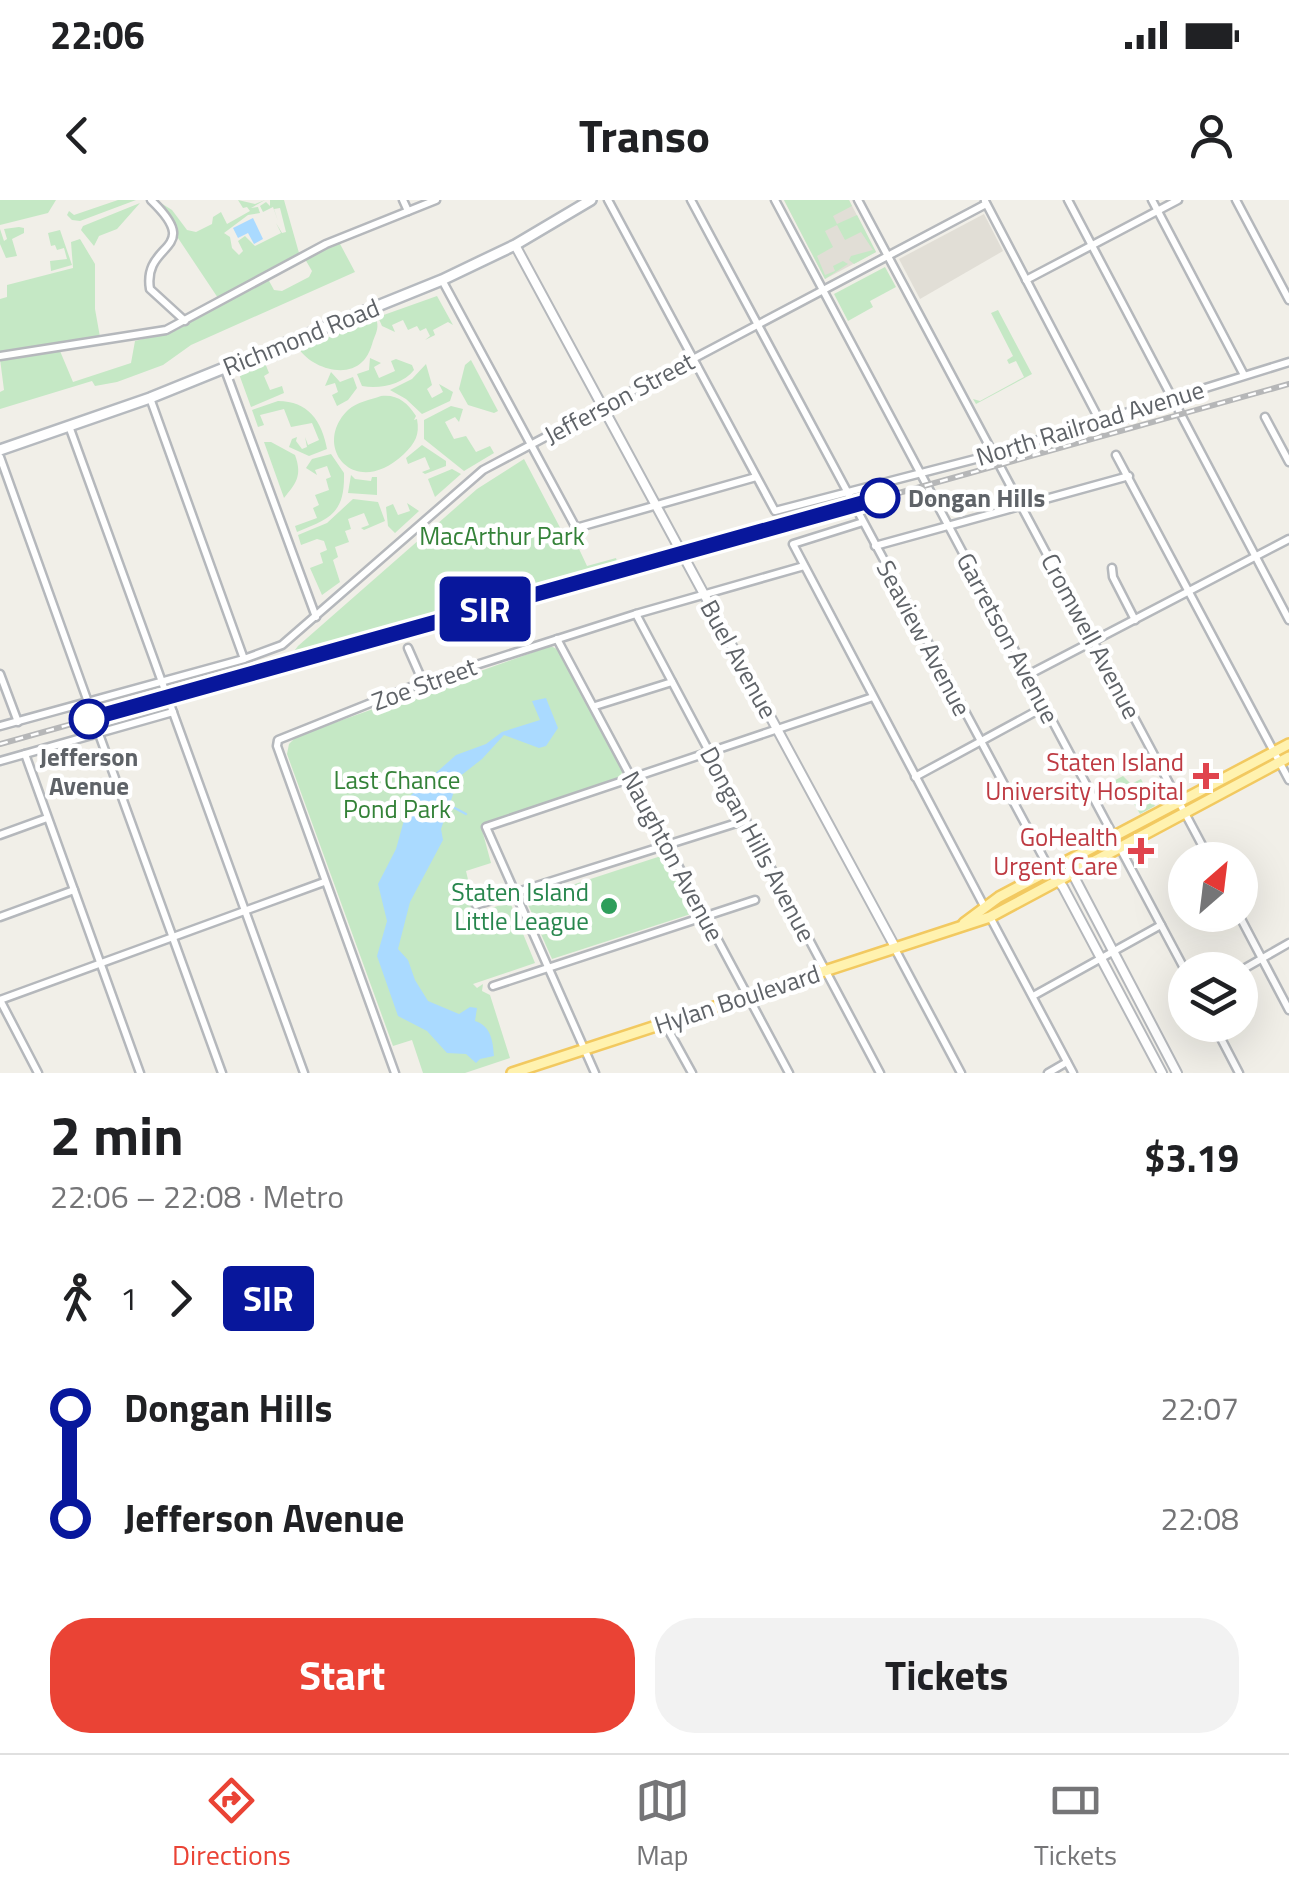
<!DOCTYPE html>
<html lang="en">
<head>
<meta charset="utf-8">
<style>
	body { margin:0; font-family:"Titillium Web",sans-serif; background:#f2f2f2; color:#202124; height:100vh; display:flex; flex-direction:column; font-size:38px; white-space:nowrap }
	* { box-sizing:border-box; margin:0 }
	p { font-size:32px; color:#757577 }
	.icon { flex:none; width:55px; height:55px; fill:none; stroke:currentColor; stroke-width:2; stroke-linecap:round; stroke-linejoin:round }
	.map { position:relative; height:873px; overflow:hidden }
	.side { display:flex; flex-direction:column; background:#fff; flex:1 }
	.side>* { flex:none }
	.badge { padding:0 20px; border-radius:8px; font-size:35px; line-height:65px }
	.needle { width:65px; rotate:28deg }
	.fabs { position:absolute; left:1168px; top:642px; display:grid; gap:20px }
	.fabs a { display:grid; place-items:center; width:90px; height:90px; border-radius:50%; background:#fff; box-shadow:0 10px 40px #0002; font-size:50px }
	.map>.badge { position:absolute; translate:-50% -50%; box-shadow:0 0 0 5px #fff }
	.legs { display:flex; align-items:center; gap:15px; height:110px; padding:0 50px; font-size:32px }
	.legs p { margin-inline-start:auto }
	.head { display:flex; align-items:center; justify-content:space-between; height:170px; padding:0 50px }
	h1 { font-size:55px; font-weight:700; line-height:75px }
	.cta { display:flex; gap:20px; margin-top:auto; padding:20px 50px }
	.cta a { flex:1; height:115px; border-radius:40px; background:#ea4335; color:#fff; font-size:40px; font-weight:700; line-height:115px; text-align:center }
	.cta a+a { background:#f2f2f2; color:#202124 }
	ul { padding:0 50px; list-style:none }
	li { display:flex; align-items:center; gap:35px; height:110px; font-size:38px }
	li i { display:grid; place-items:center; width:15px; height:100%; margin:0 12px; background:currentColor }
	li i::after { content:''; width:25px; height:25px; margin:-12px; border:8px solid; border-radius:50%; background:#fff }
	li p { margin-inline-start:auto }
	li:first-child i { background:linear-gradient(#0000 50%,currentColor 0) }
	li:last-child i { background:linear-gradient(currentColor 50%,#0000 0) }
	.status { display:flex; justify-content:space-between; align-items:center; height:70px; padding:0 50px; background:#fff; direction:ltr }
	.status svg { height:28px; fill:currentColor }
	header { display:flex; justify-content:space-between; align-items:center; height:130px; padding:0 50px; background:#fff; font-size:45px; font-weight:700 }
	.tabs { display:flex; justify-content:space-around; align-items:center; height:140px; border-top:2px solid #e0e0e0; background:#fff; font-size:28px; color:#757577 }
	.tabs a { display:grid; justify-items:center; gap:5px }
	.tabs .current { color:#ea4335 }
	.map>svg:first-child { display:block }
	.education { fill:#e1ded6 }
	.green { fill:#c5e8c5 }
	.water { fill:#aadaff }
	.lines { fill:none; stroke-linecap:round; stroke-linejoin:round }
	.stream { stroke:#aadaff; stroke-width:2.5 }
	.minor-casing { stroke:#b5b8bc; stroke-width:11 }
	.tertiary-casing { stroke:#b5b8bc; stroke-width:12 }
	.secondary-casing { stroke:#b6babf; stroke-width:14 }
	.primary-casing { stroke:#f2c960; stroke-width:14 }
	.minor { stroke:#fff; stroke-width:6 }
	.tertiary { stroke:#fff; stroke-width:8 }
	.secondary { stroke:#fff; stroke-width:9 }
	.primary { stroke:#fff2af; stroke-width:9 }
	.rail-casing { stroke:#b6b7b8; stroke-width:6 }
	.rail { stroke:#fff; stroke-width:2.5; stroke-dasharray:8; stroke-linecap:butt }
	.line-1-casing { stroke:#fff; stroke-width:22 }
	.line-1 { stroke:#08179c; stroke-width:15 }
	.stop-1-dot { fill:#fff; stroke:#08179c; stroke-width:5 }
	.health-dot { fill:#e0444e; stroke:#fff; stroke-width:4 }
	.leisure-dot { fill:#2e9e5b; stroke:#fff; stroke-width:4 }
	.labels { text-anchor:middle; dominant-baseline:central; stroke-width:9; stroke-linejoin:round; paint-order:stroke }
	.street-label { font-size:25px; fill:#5f6368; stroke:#fff }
	.stop-label { font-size:25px; font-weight:bold; fill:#5f6368; stroke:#fff; text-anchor:start }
	.park-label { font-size:25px; fill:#348238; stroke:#fff }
	.health-label { font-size:25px; fill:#be3a42; stroke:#fff; text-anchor:end }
	.leisure-label { font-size:25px; fill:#27864d; stroke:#fff; text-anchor:end }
</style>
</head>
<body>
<div class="status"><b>22:06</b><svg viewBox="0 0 49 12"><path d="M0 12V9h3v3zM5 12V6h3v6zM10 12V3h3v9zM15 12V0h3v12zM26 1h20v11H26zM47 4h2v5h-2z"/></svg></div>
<header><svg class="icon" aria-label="back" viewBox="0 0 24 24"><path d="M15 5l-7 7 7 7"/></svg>Transo<svg class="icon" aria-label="person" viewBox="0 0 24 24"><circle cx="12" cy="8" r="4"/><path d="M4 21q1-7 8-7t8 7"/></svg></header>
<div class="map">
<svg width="1289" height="873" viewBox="0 0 1289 873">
	<rect width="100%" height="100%" fill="#f1efe8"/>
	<g class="education">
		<polygon points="784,0 849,0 876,52 825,79"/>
		<polygon points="984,14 1003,51 920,99 899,59"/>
	</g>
	<g class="green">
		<polygon points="0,0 56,0 48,13 0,25"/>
		<polygon points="118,0 136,0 80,21 72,20 67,15 69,11 74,15"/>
		<polygon points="156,0 172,10 187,30 196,32 212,24 213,17 221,12 227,24 250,11 247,7 243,8 238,0 255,4 265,0 251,8 258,7 260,13 248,15 224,33 230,37 232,48 239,55 243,51 238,41 245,36 255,46 281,33 276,23 282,33 286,32 280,8 274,9 278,21 273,7 263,12 260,6 266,2 270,6 270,0 284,0 299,53 218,98 178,38 173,19"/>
		<polygon points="784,0 849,0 852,6 833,16 837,24 857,15 876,52 854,64 849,60 851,56 873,50 861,32 845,40 837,25 825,31 833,47 817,56 825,75 835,71 833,66 843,61 848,64 825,79"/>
		<polygon points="140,3 117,29 99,36 94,46 81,30 83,26"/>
		<polygon points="19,27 24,28 24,33 12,39 17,56 6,58 0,44 0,29 4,41 7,39 4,29"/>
		<polygon points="60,30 72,65 51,71 50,61 67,59 64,48 57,50 55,45 51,46 48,33"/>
		<polygon points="80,39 95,64 95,109 100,137 0,153 0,99 7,97 7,85 73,68 71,42"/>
		<polygon points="339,42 355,72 191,145 163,165 117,182 95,186 92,181 0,209 0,192 4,190 0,159 60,151 73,182 131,163 135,141 177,130 268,79 274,90 282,91 309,77 312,71 305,59"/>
		<polygon points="885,67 896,87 870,101 873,107 848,121 834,94"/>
		<polygon points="437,96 453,125 448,122 433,130 435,135 425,140 430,136 426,128 420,131 417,126 408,130 403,120 392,125 395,132 382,126 378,117"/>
		<polygon points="998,110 1032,174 976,204 973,199 980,201 1024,177 1016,161 1009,164 1007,160 1013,156 991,113"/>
		<path d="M376 118C379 127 377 131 373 141 371 148 368 157 362 162 345 179 311 167 299 149Z"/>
		<path d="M370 158 381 163 374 167 379 178 395 171 391 161 396 159 412 165 414 170C402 185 380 189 362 186L357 174 369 170Z"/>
		<polygon points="471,160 498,211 494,213 468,205 459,189 465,165"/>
		<polygon points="265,163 269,173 264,176 270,190 282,186 284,193 251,207 239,174"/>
		<polygon points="426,164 432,185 427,189 432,198 443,192 439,184 453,192 450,201 422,214 406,199 390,190 412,179"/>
		<polygon points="331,172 340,182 353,177 357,188 348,200 337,206 332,195 338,192 335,183 325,186"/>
		<path d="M381 196C397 194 407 202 416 216L414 220 417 219C420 235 415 243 404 254 354 301 311 246 348 210 357 202 370 200 381 196Z"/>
		<path d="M278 201C308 201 322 221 327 249L309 256 289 247 292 239 297 237 296 241 302 249 307 247 305 237 308 245 319 240 312 223 291 227 284 209 260 215 264 225 258 227 252 210Z"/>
		<polygon points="451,206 463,209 459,222 455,217 445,222 454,239 466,236 476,252 490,246 494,253 464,271 424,239 424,220"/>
		<path d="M264 242H271L295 255C303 277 295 284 284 298Z"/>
		<polygon points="422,245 446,261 446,266 425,274 422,272 430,269 425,257 408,264 406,258"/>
		<path d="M331 254 344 273C345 313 331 318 297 332L295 326 317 318 313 308 319 305 315 295 329 290 326 279 331 277 327 266 315 270 317 275 306 268 312 259Z"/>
		<polygon points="524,259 565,337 573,336 587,366 616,358 618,365 524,395 288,459 298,446 477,289"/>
		<polygon points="452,269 461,274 435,297 428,279"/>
		<polygon points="351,275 355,279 371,281 372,277 377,277 377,295 348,293"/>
		<polygon points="353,299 378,302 385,321 364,330 361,328 369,325 364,313 348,319 351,329 345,331 349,342 335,347 338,357 333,360 340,382 322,395 310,368 323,363 320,353 327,350 324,341 317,339 301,345 298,335 327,323"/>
		<polygon points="407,303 419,311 395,333 388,326 386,307 393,304 398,315 410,311"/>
		<polygon points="551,446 557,449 624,570 619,577 481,626 491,663 466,671 475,709 479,712 510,702 535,763 473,784 477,788 483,784 482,791 490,795 510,858 465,873 423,873 412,840 393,846 287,554 289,544 297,536"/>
		<polygon points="1123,576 1131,584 1141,579 1155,606 1140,614 1125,588 1103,600 1098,589"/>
		<polygon points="664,655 694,713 552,759 526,700"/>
	</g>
	<g class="water">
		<polygon points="253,18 263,39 254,44 248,33 238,38 233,28"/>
		<path d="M546 498 558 528 546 546 539 548 504 535 482 559 459 577 441 629 443 640 410 702 398 749 408 760 415 780 428 801 459 814 470 807 477 808 475 821C491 826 493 841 494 856L480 859 476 863 466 854 447 853 427 831 398 816 377 756 387 721 378 684 396 649 411 595 456 555 486 544 502 532 540 520 532 501Z"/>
	</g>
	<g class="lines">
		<polyline class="stream" points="449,605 466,614"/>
		<defs>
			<g id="minor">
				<path d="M151 0C205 52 142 41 150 89L185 121"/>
				<polyline points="403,0 408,11"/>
				<polyline points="608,0 775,311 987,256 1289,162"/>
				<polyline points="691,0 1050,670"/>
				<polyline points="775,0 1185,770"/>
				<polyline points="858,0 1210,660"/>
				<polyline points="1068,0 1289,420"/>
				<polyline points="1152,0 1244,175"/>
				<polyline points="1236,0 1289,100"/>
				<polyline points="985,1 1100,221"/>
				<polyline points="442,80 576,328 756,277"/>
				<polyline points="1026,80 1178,0"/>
				<polyline points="0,156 166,130 326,44 436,0"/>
				<polyline points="224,167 316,417"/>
				<polyline points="150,198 244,459"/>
				<polyline points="1265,217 1289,262"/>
				<polyline points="69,226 304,873"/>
				<polyline points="1116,255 1289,580"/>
				<polyline points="0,257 88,502"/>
				<polyline points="863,322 793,344 984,706"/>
				<polyline points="875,346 1129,276"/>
				<polyline points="1112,368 1113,377 1135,420"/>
				<polyline points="636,414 880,873"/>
				<polyline points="557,439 789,873"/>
				<polyline points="408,448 423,482"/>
				<polyline points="0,474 18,522"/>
				<polyline points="1028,475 1289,339"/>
				<polyline points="595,506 672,482"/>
				<polyline points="0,526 244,459 282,445 483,270 986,4"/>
				<polyline points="99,534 222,873"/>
				<polyline points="25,554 140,873"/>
				<polyline points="0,561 173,512"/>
				<polyline points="915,577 1044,507"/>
				<polyline points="0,635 47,618"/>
				<polyline points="476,705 746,620"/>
				<polyline points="1239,715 1289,810"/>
				<polyline points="0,717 74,690"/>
				<polyline points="990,717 1073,873"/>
				<polyline points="895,749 961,873"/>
				<polyline points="1240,771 1289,743"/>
				<polyline points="493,786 755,700"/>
				<polyline points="1033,796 1161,725"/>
				<polyline points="0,800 324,682"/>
				<polyline points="0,800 38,873"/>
				<polyline points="665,824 692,873"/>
				<polyline points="1214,825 1239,873"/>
				<polyline points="395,873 277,546 278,540 423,482 636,414 804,366"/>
				<polyline points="595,873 486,627 873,497"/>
				<polyline points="1048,873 1067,862"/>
			</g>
			<g id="tertiary">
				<polyline points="515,45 895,747"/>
				<polyline points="1070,669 1177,873"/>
				<polyline points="1050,670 1063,687 1162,873"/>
			</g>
			<polyline id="secondary" points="0,250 150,198 442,80 515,45 591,0"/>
			<g id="primary">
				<polyline points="964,723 999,697 1289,544"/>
				<polyline points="512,873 990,717 1289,557"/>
			</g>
		</defs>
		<use href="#minor" class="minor-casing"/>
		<use href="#tertiary" class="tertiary-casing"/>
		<use href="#secondary" class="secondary-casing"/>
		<use href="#primary" class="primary-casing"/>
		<use href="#minor" class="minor"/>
		<use href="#tertiary" class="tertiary"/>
		<use href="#secondary" class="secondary"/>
		<use href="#primary" class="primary"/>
		<defs>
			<polyline id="rail" points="0,544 1289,184"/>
		</defs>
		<use href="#rail" class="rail-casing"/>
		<use href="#rail" class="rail"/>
	</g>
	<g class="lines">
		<defs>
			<polyline id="line-1" points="89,519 880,298"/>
		</defs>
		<use href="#line-1" class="line-1-casing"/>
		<use href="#line-1" class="line-1"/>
	</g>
	<g class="stop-1-dot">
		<circle cx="880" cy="298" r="18"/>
		<circle cx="89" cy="519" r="18"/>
	</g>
	<g class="health-dot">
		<path d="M1201 561h10v10h10v10h-10v10h-10v-10h-10v-10h10z"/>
		<path d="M1136 636h10v10h10v10h-10v10h-10v-10h-10v-10h10z"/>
	</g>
	<circle class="leisure-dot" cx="609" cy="706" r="10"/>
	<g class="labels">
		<g class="street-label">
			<text transform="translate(301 137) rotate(-22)">Richmond Road</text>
			<text transform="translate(619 198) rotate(-28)">Jefferson Street</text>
			<text transform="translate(1090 223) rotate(-17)">North Railroad Avenue</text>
			<text transform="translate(1091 436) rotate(62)">Cromwell Avenue</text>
			<text transform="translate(924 438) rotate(62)">Seaview Avenue</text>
			<text transform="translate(1008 438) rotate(62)">Garretson Avenue</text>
			<text transform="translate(739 459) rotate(61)">Buel Avenue</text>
			<text transform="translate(424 484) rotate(-20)">Zoe Street</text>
			<text transform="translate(758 644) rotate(62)">Dongan Hills Avenue</text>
			<text transform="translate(673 656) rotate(62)">Naughton Avenue</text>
			<text transform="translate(737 799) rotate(-18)">Hylan Boulevard</text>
		</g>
		<g class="stop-label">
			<text x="908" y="298">Dongan Hills</text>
			<text x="89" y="557" text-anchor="middle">Jefferson<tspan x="89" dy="29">Avenue</tspan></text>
		</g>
		<g class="park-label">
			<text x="502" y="336">MacArthur Park</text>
			<text x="397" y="580">Last Chance<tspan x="397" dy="29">Pond Park</tspan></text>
		</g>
		<g class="health-label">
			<text x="1184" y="562">Staten Island<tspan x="1184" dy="29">University Hospital</tspan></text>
			<text x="1118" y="637">GoHealth<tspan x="1118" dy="29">Urgent Care</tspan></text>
		</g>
		<g class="leisure-label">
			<text x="589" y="692">Staten Island<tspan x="589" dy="29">Little League</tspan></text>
		</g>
	</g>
</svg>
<div class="fabs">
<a><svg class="needle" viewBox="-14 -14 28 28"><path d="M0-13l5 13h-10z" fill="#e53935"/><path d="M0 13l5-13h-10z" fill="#757577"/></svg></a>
<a><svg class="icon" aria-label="layers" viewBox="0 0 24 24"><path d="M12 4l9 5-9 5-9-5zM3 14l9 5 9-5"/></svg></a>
</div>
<b class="badge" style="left:485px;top:409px;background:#08179c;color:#fff">SIR</b>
</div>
<section class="side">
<div class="head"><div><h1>2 min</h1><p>22:06 – 22:08 · Metro</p></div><b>$3.19</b></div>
<div class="legs"><svg class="icon" aria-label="walk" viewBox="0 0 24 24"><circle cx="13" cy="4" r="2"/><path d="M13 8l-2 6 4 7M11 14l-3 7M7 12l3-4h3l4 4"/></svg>1<svg class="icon" aria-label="forward" viewBox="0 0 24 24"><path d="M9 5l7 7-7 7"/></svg><b class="badge" style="background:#08179c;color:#fff">SIR</b></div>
<ul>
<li><i style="color:#08179c"></i><b>Dongan Hills</b><p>22:07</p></li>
<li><i style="color:#08179c"></i><b>Jefferson Avenue</b><p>22:08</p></li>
</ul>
<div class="cta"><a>Start</a><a>Tickets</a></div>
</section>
<nav class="tabs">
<a class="current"><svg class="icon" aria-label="directions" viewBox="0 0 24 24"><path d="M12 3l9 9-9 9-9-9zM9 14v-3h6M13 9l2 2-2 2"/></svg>Directions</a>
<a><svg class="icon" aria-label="map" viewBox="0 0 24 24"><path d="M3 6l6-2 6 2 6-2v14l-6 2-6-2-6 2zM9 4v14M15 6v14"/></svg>Map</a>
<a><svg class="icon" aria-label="tickets" viewBox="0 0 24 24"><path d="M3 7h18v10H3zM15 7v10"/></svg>Tickets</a>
</nav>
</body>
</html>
